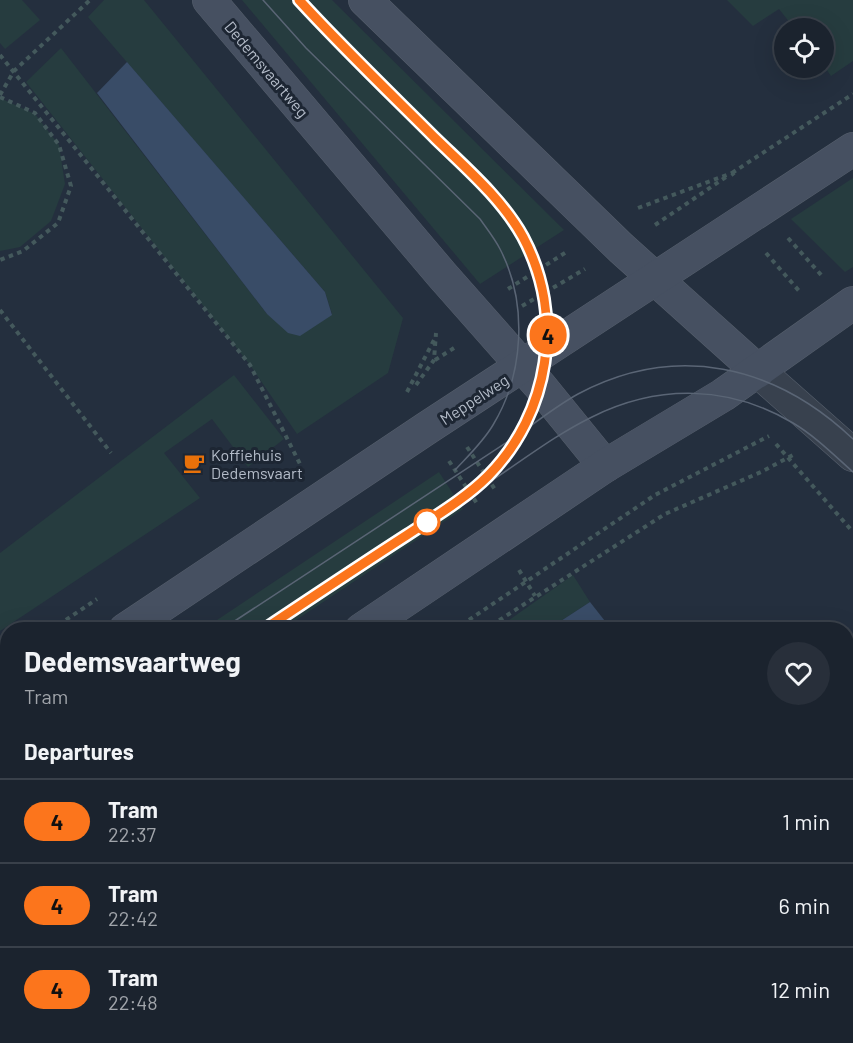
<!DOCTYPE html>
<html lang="en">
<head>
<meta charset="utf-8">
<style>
	body { margin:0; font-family:Barlow,sans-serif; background:#282f3a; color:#f1f3f6; height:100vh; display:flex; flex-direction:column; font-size:22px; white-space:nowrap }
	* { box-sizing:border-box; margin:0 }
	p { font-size:20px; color:#a0a4aa }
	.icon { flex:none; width:33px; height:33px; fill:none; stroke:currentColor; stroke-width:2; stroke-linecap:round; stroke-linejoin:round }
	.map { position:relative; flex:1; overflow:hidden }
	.panel { position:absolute; left:0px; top:622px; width:854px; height:422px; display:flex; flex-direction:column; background:#1b232e; border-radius:24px 24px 0 0; box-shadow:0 6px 24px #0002,0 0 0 2px #39404a }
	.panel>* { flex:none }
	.badge { padding:0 12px; border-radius:20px; font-size:21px; line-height:39px }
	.fabs { position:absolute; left:774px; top:18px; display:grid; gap:12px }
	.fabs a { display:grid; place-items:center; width:60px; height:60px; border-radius:50%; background:#1b232e; box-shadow:0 6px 24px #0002,0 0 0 2px #39404a; font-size:30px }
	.map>.badge { position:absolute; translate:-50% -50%; box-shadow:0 0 0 3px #fff }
	h2 { padding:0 24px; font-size:22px; line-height:54px }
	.round { display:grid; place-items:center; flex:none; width:63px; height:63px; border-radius:32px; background:#282f3a }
	.headline { display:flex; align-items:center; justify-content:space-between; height:102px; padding:0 24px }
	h1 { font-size:28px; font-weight:700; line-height:45px }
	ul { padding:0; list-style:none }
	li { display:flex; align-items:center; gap:18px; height:84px; padding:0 24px; border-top:2px solid #39404a }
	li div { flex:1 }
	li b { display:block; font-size:22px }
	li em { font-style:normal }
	li .badge { min-width:66px; font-weight:700; text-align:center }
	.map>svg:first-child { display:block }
	.green { fill:#263c3f }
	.water { fill:#394c67 }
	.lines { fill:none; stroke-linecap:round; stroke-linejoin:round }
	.service-casing { stroke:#565f6c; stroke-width:27 }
	.tertiary-casing { stroke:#565f6c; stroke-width:34 }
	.secondary-casing { stroke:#565f6c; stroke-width:34 }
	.path { stroke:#44595c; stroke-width:4; stroke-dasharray:4.5 4.5; stroke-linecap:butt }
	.service { stroke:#38414e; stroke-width:26 }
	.tertiary { stroke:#38414e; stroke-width:33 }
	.secondary { stroke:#465061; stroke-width:33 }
	.tram { stroke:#5a6575; stroke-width:1.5 }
	.line-casing { stroke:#fff; stroke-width:14 }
	.line { stroke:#fc751c; stroke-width:9 }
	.stop-dot { fill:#fff; stroke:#fc751c; stroke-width:3 }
	.labels { text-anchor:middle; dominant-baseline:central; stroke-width:6; stroke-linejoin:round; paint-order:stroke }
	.street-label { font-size:16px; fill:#b4bcc9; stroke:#1d2633 }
	.poi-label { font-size:16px; fill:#b4bcc9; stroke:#1d2633; text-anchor:start }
</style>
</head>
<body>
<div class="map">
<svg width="853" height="1043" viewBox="0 0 853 1043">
	<rect width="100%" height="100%" fill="#242f3e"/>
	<g class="green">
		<polygon points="0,0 22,0 40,20 5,49 0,43"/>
		<polygon points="104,0 144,0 403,318 388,373 297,434 250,365 26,82 61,48 267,314 332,314 325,292 88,17"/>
		<polygon points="242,0 332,0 564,230 480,284"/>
		<polygon points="727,0 853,0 853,61 831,76 824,66 824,28 794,28 779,9 753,26"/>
		<polygon points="0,98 35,114 59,145 65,184 51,221 20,247 0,251"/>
		<polygon points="853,178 853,267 845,272 791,219"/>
		<polygon points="234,375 284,439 248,467 212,419 164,453 200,498 0,631 0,553"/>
		<polygon points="439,472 463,509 281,630 202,630"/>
		<polygon points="573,575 590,602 547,630 495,630"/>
		<polygon points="7,738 7,837 0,842 0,743"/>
		<polygon points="7,954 7,986 0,991 0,959"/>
		<polygon points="846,993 853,1001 853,1043 0,1043 7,1036 846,1036"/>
	</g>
	<g class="water">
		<polygon points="127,62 325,292 332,315 300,336 288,333 267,314 97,93"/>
		<polygon points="590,602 612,630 547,630"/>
		<polygon points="846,906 853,914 853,1001 846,993"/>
		<polygon points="7,986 7,1036 0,1041 0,991"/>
	</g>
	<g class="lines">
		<defs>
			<polyline id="service" points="846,840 853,835"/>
			<polyline id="tertiary" points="758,371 853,455"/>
			<g id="secondary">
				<polyline points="209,0 442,275 540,386 605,466"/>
				<polyline points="365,0 621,248 758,371"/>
				<polyline points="125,630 427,428 853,149"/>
				<polyline points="361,630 605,466 723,395 853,303"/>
				<polyline points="0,717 8,711"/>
				<polyline points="0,874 8,869"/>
			</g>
		</defs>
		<use href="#service" class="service-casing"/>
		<use href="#tertiary" class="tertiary-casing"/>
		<use href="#secondary" class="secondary-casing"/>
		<g class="path">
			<polyline points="0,55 250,365 300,464"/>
			<polyline points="0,95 14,71 90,0"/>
			<polyline points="0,97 35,113 59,145 71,186 58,223 23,251 0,260"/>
			<polyline points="732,173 853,94"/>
			<polyline points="638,208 732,173 736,178"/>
			<polyline points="655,225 726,177"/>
			<polyline points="788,238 823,277"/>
			<polyline points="766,253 800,292"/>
			<polyline points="508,289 568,251"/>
			<polyline points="522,306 585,269"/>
			<polyline points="0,310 111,453"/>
			<polyline points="435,360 454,348"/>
			<polyline points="416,385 434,360 436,333"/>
			<polyline points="407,392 435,338"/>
			<polyline points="776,444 853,532"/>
			<polyline points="467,447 496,491"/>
			<polyline points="449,461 478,505"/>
			<polyline points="519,570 535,596"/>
			<polyline points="51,630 97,599"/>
			<polyline points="454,630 655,495 769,436"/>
			<polyline points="484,630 665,514 761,472 793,455"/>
			<polyline points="0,664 8,659"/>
			<polyline points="0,929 8,925"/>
			<polyline points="0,951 8,946"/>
		</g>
		<use href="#service" class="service"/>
		<use href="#tertiary" class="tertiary"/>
		<use href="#secondary" class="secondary"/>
		<g class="tram">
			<path d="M263 0 306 48 480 219C487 229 495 239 500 249 528 303 524 374 493 425 483 442 468 456 455 470"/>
			<path d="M488 483C522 461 555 435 592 417 658 384 729 385 793 423 815 436 834 455 853 472"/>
			<path d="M221 630 521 433C540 419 558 405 578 394 676 342 775 365 853 439"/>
			<path d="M263 630C310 599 357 568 403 537 431 519 464 500 488 476 550 413 566 316 523 238 502 199 467 169 436 139 390 93 343 48 299 0"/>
			<polyline points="0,779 8,773"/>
			<polyline points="0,807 8,802"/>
		</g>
	</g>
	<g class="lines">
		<defs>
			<path id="line" d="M263 630C311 598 359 566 407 535 434 517 465 499 488 476 550 413 565 316 523 237 502 199 467 169 436 139 390 93 343 48 299 0"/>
		</defs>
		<use href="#line" class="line-casing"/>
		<use href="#line" class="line"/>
	</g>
	<defs>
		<symbol id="cafe-bare" viewBox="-9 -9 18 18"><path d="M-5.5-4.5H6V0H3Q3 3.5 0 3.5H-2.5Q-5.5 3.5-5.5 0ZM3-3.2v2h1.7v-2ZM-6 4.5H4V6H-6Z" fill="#e8710a" stroke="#1d2633" stroke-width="2.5" paint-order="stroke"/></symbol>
	</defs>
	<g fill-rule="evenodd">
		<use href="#cafe-bare" x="179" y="448" width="30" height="30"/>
	</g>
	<circle class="stop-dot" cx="427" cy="522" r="12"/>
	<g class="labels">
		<g class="street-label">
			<text transform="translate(267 69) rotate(50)">Dedemsvaartweg</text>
			<text transform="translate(474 399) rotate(-33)">Meppelweg</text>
		</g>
		<g class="poi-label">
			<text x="211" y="454">Koffiehuis<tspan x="211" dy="18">Dedemsvaart</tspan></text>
		</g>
	</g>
</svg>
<div class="fabs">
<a><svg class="icon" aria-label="locate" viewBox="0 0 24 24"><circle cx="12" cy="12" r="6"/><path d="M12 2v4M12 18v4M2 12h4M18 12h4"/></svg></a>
</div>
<b class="badge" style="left:548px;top:335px;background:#fc751c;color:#111">4</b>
<section class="panel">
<div class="headline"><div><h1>Dedemsvaartweg</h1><p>Tram</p></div><a class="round"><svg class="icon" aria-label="heart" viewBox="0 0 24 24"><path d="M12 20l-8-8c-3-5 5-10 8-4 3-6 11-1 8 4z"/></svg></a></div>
<h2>Departures</h2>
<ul>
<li><span class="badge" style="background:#fc751c;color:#111">4</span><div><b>Tram</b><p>22:37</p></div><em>1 min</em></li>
<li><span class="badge" style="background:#fc751c;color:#111">4</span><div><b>Tram</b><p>22:42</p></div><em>6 min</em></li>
<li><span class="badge" style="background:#fc751c;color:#111">4</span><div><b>Tram</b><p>22:48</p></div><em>12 min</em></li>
</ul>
</section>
</div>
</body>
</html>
